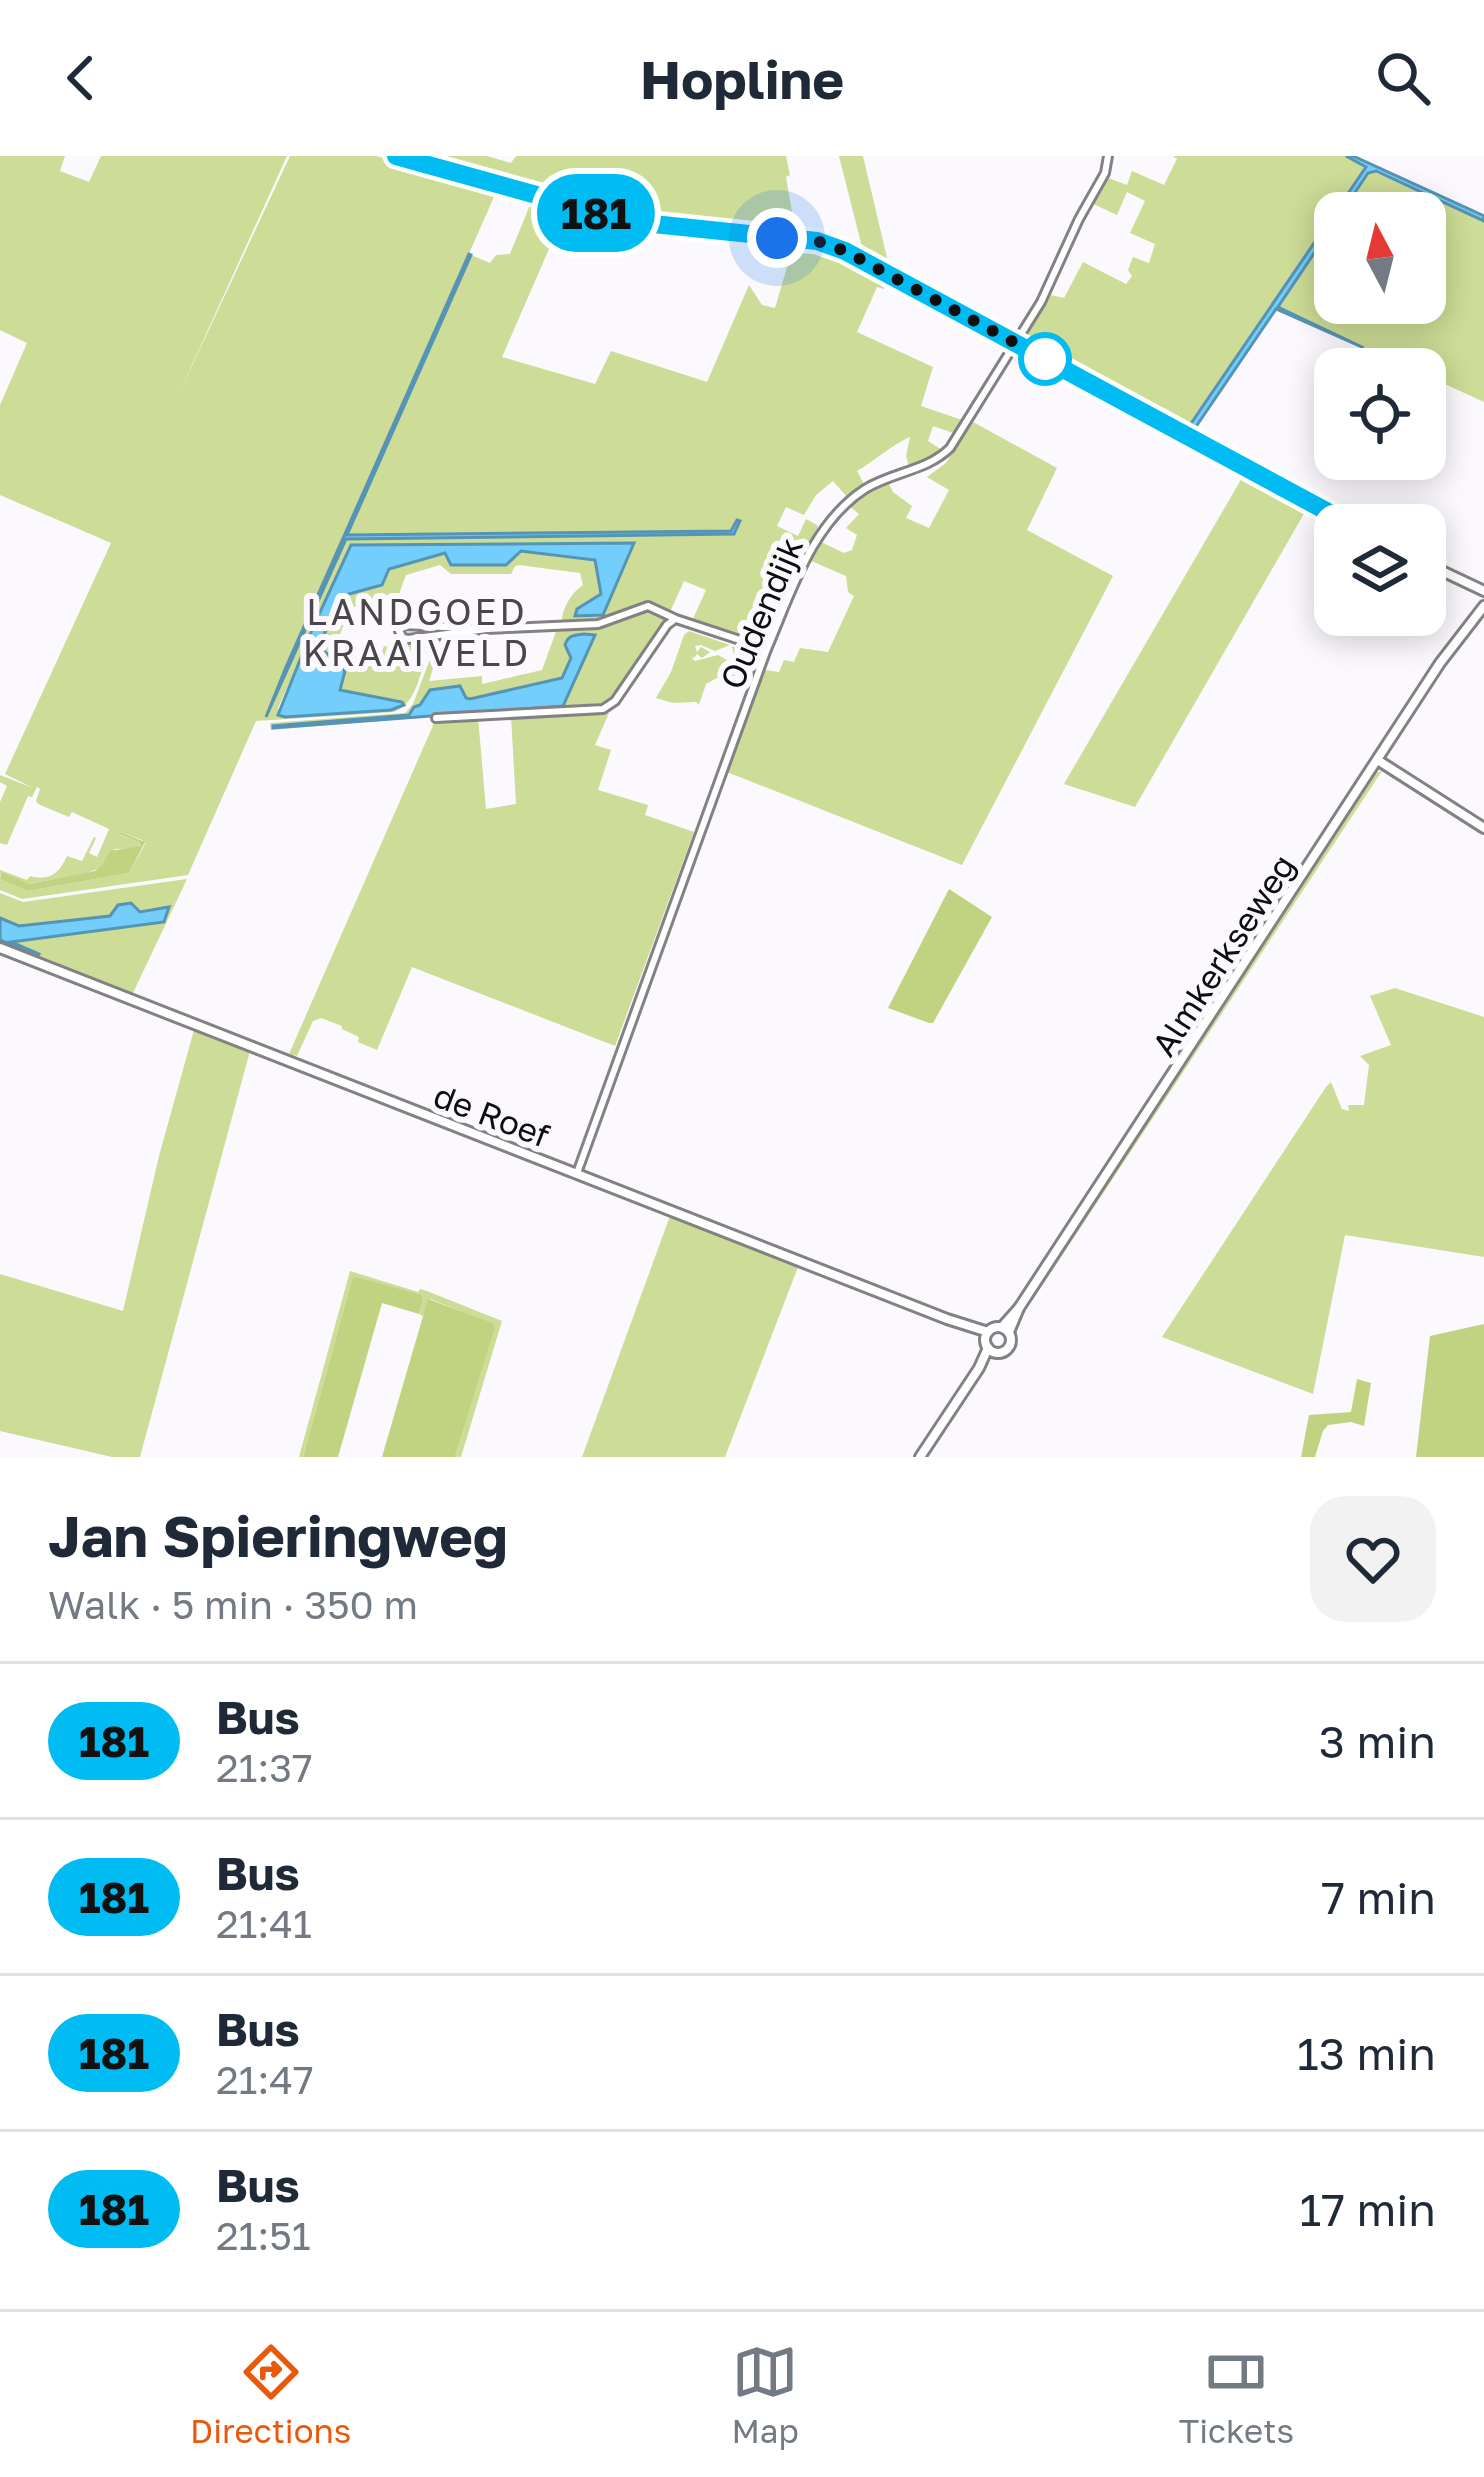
<!DOCTYPE html>
<html lang="en">
<head>
<meta charset="utf-8">
<style>
	body { margin:0; font-family:"Golos Text",sans-serif; background:#f2f2f3; color:#1f2937; height:100vh; display:flex; flex-direction:column; font-size:45px; white-space:nowrap }
	* { box-sizing:border-box; margin:0 }
	p { font-size:39px; color:#747a83 }
	.icon { flex:none; width:66px; height:66px; fill:none; stroke:currentColor; stroke-width:2; stroke-linecap:round; stroke-linejoin:round }
	.map { position:relative; height:1301px; overflow:hidden }
	.drawer { display:flex; flex-direction:column; background:#fff; flex:1 }
	.drawer>* { flex:none }
	.badge { padding:0 24px; border-radius:39px; font-size:42px; line-height:78px }
	.needle { width:78px; rotate:353deg }
	.tools { position:absolute; left:1314px; top:36px; display:grid; gap:24px }
	.tools a { display:grid; place-items:center; width:132px; height:132px; border-radius:24px; background:#fff; box-shadow:0 6px 30px #0003; font-size:60px }
	.you { position:absolute; width:60px; height:60px; margin:-30px; border:9px solid #fff; border-radius:50%; background:#1a73e8; box-shadow:0 0 0 18px #1a73e833 }
	.map>.badge { position:absolute; translate:-50% -50%; box-shadow:0 0 0 6px #fff }
	.round { display:grid; place-items:center; flex:none; width:126px; height:126px; border-radius:36px; background:#f2f2f3 }
	.head { display:flex; align-items:center; justify-content:space-between; height:204px; padding:0 48px }
	h1 { font-size:57px; font-weight:700; line-height:90px }
	ul { padding:0; list-style:none }
	li { display:flex; align-items:center; gap:36px; height:156px; padding:0 48px; border-top:3px solid #e0e1e3 }
	li div { flex:1 }
	li b { display:block; font-size:45px }
	li em { font-style:normal }
	li .badge { min-width:132px; font-weight:700; text-align:center }
	header { display:flex; justify-content:space-between; align-items:center; height:156px; padding:0 48px; background:#fff; font-size:54px; font-weight:700 }
	.tabs { display:flex; justify-content:space-around; align-items:center; height:168px; border-top:3px solid #e0e1e3; background:#fff; font-size:33px; color:#747a83 }
	.tabs a { display:grid; justify-items:center; gap:6px }
	.tabs .selected { color:#ea580c }
	.map>svg:first-child { display:block }
	.green { fill:#cddc96; fill-rule:evenodd }
	.forest { fill:#c1d380 }
	.water { fill:#73cefb; stroke:#5594b4; stroke-width:3 }
	.lines { fill:none; stroke-linecap:round; stroke-linejoin:round }
	.minor-casing { stroke:#838184; stroke-width:12 }
	.tertiary-casing { stroke:#838184; stroke-width:14 }
	.minor { stroke:#fff; stroke-width:6 }
	.tertiary { stroke:#fff; stroke-width:8 }
	.line-casing { stroke:#fff; stroke-width:27 }
	.line { stroke:#00bcf2; stroke-width:18 }
	.walk { stroke:#0f0e0f; stroke-width:12; stroke-dasharray:0 21.6 }
	.stop-dot { fill:#fff; stroke:#00bcf2; stroke-width:6 }
	.labels { text-anchor:middle; dominant-baseline:central; stroke-width:12; stroke-linejoin:round; paint-order:stroke }
	.street-label { font-size:33px; fill:#0f0e0f; stroke:#fbf9fd }
	.neighbourhood-label { font-size:36px; letter-spacing:3px; fill:#49474a; stroke:#fbf9fd }
</style>
</head>
<body>
<header><svg class="icon" aria-label="back" viewBox="0 0 24 24"><path d="M15 5l-7 7 7 7"/></svg>Hopline<svg class="icon" aria-label="search" viewBox="0 0 24 24"><circle cx="10" cy="10" r="6"/><path d="M15 15l6 6"/></svg></header>
<div class="map">
<svg width="1484" height="1301" viewBox="0 0 1484 1301">
	<rect width="100%" height="100%" fill="#fbf9fd"/>
	<g class="green">
		<path d="M0 0H65L60 15 89 26 101 0H287L177 242 290 0H376L497 34 276 535 346 383 734 377 737 364 731 375 347 380 471 99 490 107 496 99 510 98 532 44 566 54 502 201 595 228 611 195 707 226 749 129 762 149 775 152 795 84 798 85 838 99 888 124 884 133 877 131 857 176 933 211 921 250 965 265 956 278 933 270 928 285 942 294 909 311 906 300 910 281C890 290 876 304 857 315L865 330 848 342 833 325 816 339 804 359 786 351 777 370 798 380 806 363 817 369 819 376 797 418 791 424 761 487 692 465 706 434 684 425 670 456 649 449 600 466 562 468C561 454 571 437 583 429L580 417 519 409 515 410 511 418H451L440 409 406 419 398 441 350 452 337 486 375 513 384 490 389 491 401 482 426 483 429 490C421 512 418 547 394 556L256 565 188 719 22 743 0 734V723L28 735 129 717 145 688 142 684 120 676V679L139 686V692L115 693 100 712 87 717 28 728 0 718V714L27 724 30 720C50 725 59 718 67 700L82 705 94 681 96 682 89 697 97 701 109 673 72 656 69 661 38 648 36 645 40 633 37 631 32 641 28 640 7 689 0 687V646L7 630 0 626V619L33 632 5 618 111 387 0 339V249L27 187 0 174ZM633 387 590 461 601 438 595 404 520 395 506 409 446 397 388 413 382 429 345 439 320 486V492L345 514 339 534 402 546 399 552 280 561 278 552 351 389Z"/>
		<polygon points="433,0 487,0 511,7 516,0 786,0 790,19 786,21 795,73 636,57 552,34 530,25 527,27"/>
		<polygon points="839,0 863,0 888,106 862,91"/>
		<polygon points="1173,0 1346,0 1367,10 1190,269 1026,181 1051,139 1064,142 1083,106 1126,128 1132,120 1128,114 1133,101 1149,107 1155,88 1130,77 1145,45 1127,36 1117,59 1089,46 1103,20 1127,29 1132,15 1164,29 1177,3"/>
		<polygon points="1372,15 1484,65 1484,246 1425,219 1425,213 1411,213 1277,151 1335,66 1335,147 1425,147 1425,57 1341,57 1368,17"/>
		<polygon points="973,266 1057,312 1027,374 1113,420 962,709 727,616 765,514 779,516 784,504 794,506 800,492 828,496 854,440 848,436 846,420 809,404 819,385 844,397 852,394 857,379 846,372 859,358 848,349 887,324 893,336 912,350 906,362 929,372 949,334 927,321 946,307"/>
		<polygon points="1246,315 1309,349 1135,651 1064,628"/>
		<path d="M644 453 667 460 614 539 602 547 271 574 270 567 405 557 413 548 438 482H441V488L429 525 482 520V528L542 514 557 473C590 473 614 466 644 453ZM594 480 563 550 409 560 420 550 426 537 470 543 562 522 571 502 568 495Z"/>
		<polygon points="689,475 730,489 715,495 701,489 695,490 697,496 701,491 710,496 702,502 697,498 694,502 691,501 695,505 718,499 727,504 729,511 734,500 732,490 745,495 754,510 730,522 726,517 706,528 699,549 696,546 673,547 656,542 671,516 684,479"/>
		<polygon points="609,557 595,589 611,594 598,634 648,649 645,659 694,676 615,890 412,811 377,894 358,886 359,881 342,873 342,870 321,862 313,865 297,900 289,898 435,565 478,561 486,653 516,648 511,560"/>
		<polygon points="1382,615 1034,1142 1018,1163 1375,617"/>
		<polygon points="187,723 132,839 0,788 0,784 38,800 39,798 8,786 164,766 169,753 140,756 131,747 118,749 110,760 19,770 0,762 0,737 23,746"/>
		<polygon points="1395,832 1484,861 1484,1101 1345,1079 1313,1238 1162,1181 1326,931 1331,926 1342,953 1349,955 1348,949 1364,949 1369,909 1360,900 1391,889 1370,840"/>
		<polygon points="194,874 250,895 140,1301 112,1301 0,1275 0,1118 123,1155 159,1000"/>
		<polygon points="670,1060 798,1111 725,1301 582,1301"/>
		<polygon points="350,1115 418,1136 420,1133 427,1135 502,1165 461,1301 455,1301 495,1169 430,1143 423,1160 419,1158 423,1143 353,1120 303,1301 299,1301"/>
	</g>
	<g class="forest">
		<polygon points="120,676 145,686 129,717 28,735 0,723 1,716 29,728 95,715 103,708 110,695 140,690 139,686 119,678"/>
		<polygon points="949,733 992,761 933,867 929,867 888,852"/>
		<polygon points="353,1120 421,1139 423,1143 419,1158 382,1147 338,1301 303,1301"/>
		<polygon points="428,1143 492,1167 495,1169 494,1174 455,1301 382,1301"/>
		<polygon points="1484,1168 1484,1301 1416,1301 1430,1180"/>
		<polygon points="1357,1223 1371,1227 1364,1270 1351,1266 1328,1269 1323,1275 1315,1301 1301,1301 1309,1259 1351,1256"/>
	</g>
	<g class="water">
		<polygon points="1346,0 1353,0 1484,60 1484,65 1376,15 1368,17 1341,57 1335,57 1335,66 1278,151 1364,192 1276,153 1195,272 1190,269 1366,11"/>
		<polygon points="469,98 471,99 347,379 731,375 737,364 740,365 734,378 346,383 266,561 286,511"/>
		<polygon points="634,387 603,459 575,460 577,453 601,438 595,404 521,395 506,409 451,409 445,397 389,413 382,429 345,439 320,486 320,491 345,515 340,534 402,546 404,549 391,554 285,561 278,559 314,469 351,389"/>
		<path d="M584 478 595 479 563 550 273 572V570L409 559 414 551 420 549 430 534 460 530 466 542 470 543 562 522 571 502 565 489C568 479 575 479 584 478Z"/>
		<polygon points="131,747 140,756 169,751 164,766 11,786 39,798 38,800 0,784 0,762 19,770 110,760 118,749"/>
	</g>
	<g class="lines">
		<defs>
			<g id="minor">
				<polyline points="487,473 404,469 399,475 403,482 408,483 487,473 598,468 648,450 676,463 767,493"/>
				<polyline points="436,562 603,553 615,545 667,469 675,463"/>
				<path d="M577 1017 767 493C791 438 811 368 865 333 892 316 927 315 950 292L1041 146 1079 63 1105 17 1108 0"/>
			</g>
			<g id="tertiary">
				<polyline points="396,0 634,66 817,85 845,95 1353,369"/>
				<polyline points="1425,407 1484,435"/>
				<polyline points="1379,605 1484,672"/>
				<polyline points="0,792 947,1163 988,1176"/>
				<polyline points="1019,1152 1440,507 1484,450"/>
				<polyline points="1002,1171 1019,1152 1009,1176"/>
				<circle cx="998" cy="1184" r="13"/>
				<polyline points="920,1301 979,1212 988,1192"/>
			</g>
		</defs>
		<use href="#minor" class="minor-casing"/>
		<use href="#tertiary" class="tertiary-casing"/>
		<use href="#minor" class="minor"/>
		<use href="#tertiary" class="tertiary"/>
	</g>
	<g class="lines">
		<defs>
			<polyline id="line" points="396,0 634,66 817,85 845,95 1352,369"/>
		</defs>
		<use href="#line" class="line-casing"/>
		<use href="#line" class="line"/>
		<polyline class="walk" points="777,82 817,85 845,95 1045,203"/>
	</g>
	<circle class="stop-dot" cx="1045" cy="203" r="24"/>
	<g class="labels">
		<g class="street-label">
			<text transform="translate(761 457) rotate(-67)">Oudendijk</text>
			<text transform="translate(1223 799) rotate(-57)">Almkerkseweg</text>
			<text transform="translate(492 959) rotate(21)">de Roef</text>
		</g>
		<g class="neighbourhood-label">
			<text x="417" y="455">LANDGOED<tspan x="417" dy="41">KRAAIVELD</tspan></text>
		</g>
	</g>
</svg>
<div class="tools">
<a><svg class="needle" viewBox="-14 -14 28 28"><path d="M0-13l5 13h-10z" fill="#e53935"/><path d="M0 13l5-13h-10z" fill="#747a83"/></svg></a>
<a><svg class="icon" aria-label="locate" viewBox="0 0 24 24"><circle cx="12" cy="12" r="6"/><path d="M12 2v4M12 18v4M2 12h4M18 12h4"/></svg></a>
<a><svg class="icon" aria-label="layers" viewBox="0 0 24 24"><path d="M12 4l9 5-9 5-9-5zM3 14l9 5 9-5"/></svg></a>
</div>
<div class="you" style="left:777px;top:82px"></div>
<b class="badge" style="left:596px;top:57px;background:#00bcf2;color:#111">181</b>
</div>
<section class="drawer">
<div class="head"><div><h1>Jan Spieringweg</h1><p>Walk · 5 min · 350 m</p></div><a class="round"><svg class="icon" aria-label="heart" viewBox="0 0 24 24"><path d="M12 20l-8-8c-3-5 5-10 8-4 3-6 11-1 8 4z"/></svg></a></div>
<ul>
<li><span class="badge" style="background:#00bcf2;color:#111">181</span><div><b>Bus</b><p>21:37</p></div><em>3 min</em></li>
<li><span class="badge" style="background:#00bcf2;color:#111">181</span><div><b>Bus</b><p>21:41</p></div><em>7 min</em></li>
<li><span class="badge" style="background:#00bcf2;color:#111">181</span><div><b>Bus</b><p>21:47</p></div><em>13 min</em></li>
<li><span class="badge" style="background:#00bcf2;color:#111">181</span><div><b>Bus</b><p>21:51</p></div><em>17 min</em></li>
</ul>
</section>
<nav class="tabs">
<a class="selected"><svg class="icon" aria-label="directions" viewBox="0 0 24 24"><path d="M12 3l9 9-9 9-9-9zM9 14v-3h6M13 9l2 2-2 2"/></svg>Directions</a>
<a><svg class="icon" aria-label="map" viewBox="0 0 24 24"><path d="M3 6l6-2 6 2 6-2v14l-6 2-6-2-6 2zM9 4v14M15 6v14"/></svg>Map</a>
<a><svg class="icon" aria-label="tickets" viewBox="0 0 24 24"><path d="M3 7h18v10H3zM15 7v10"/></svg>Tickets</a>
</nav>
</body>
</html>
